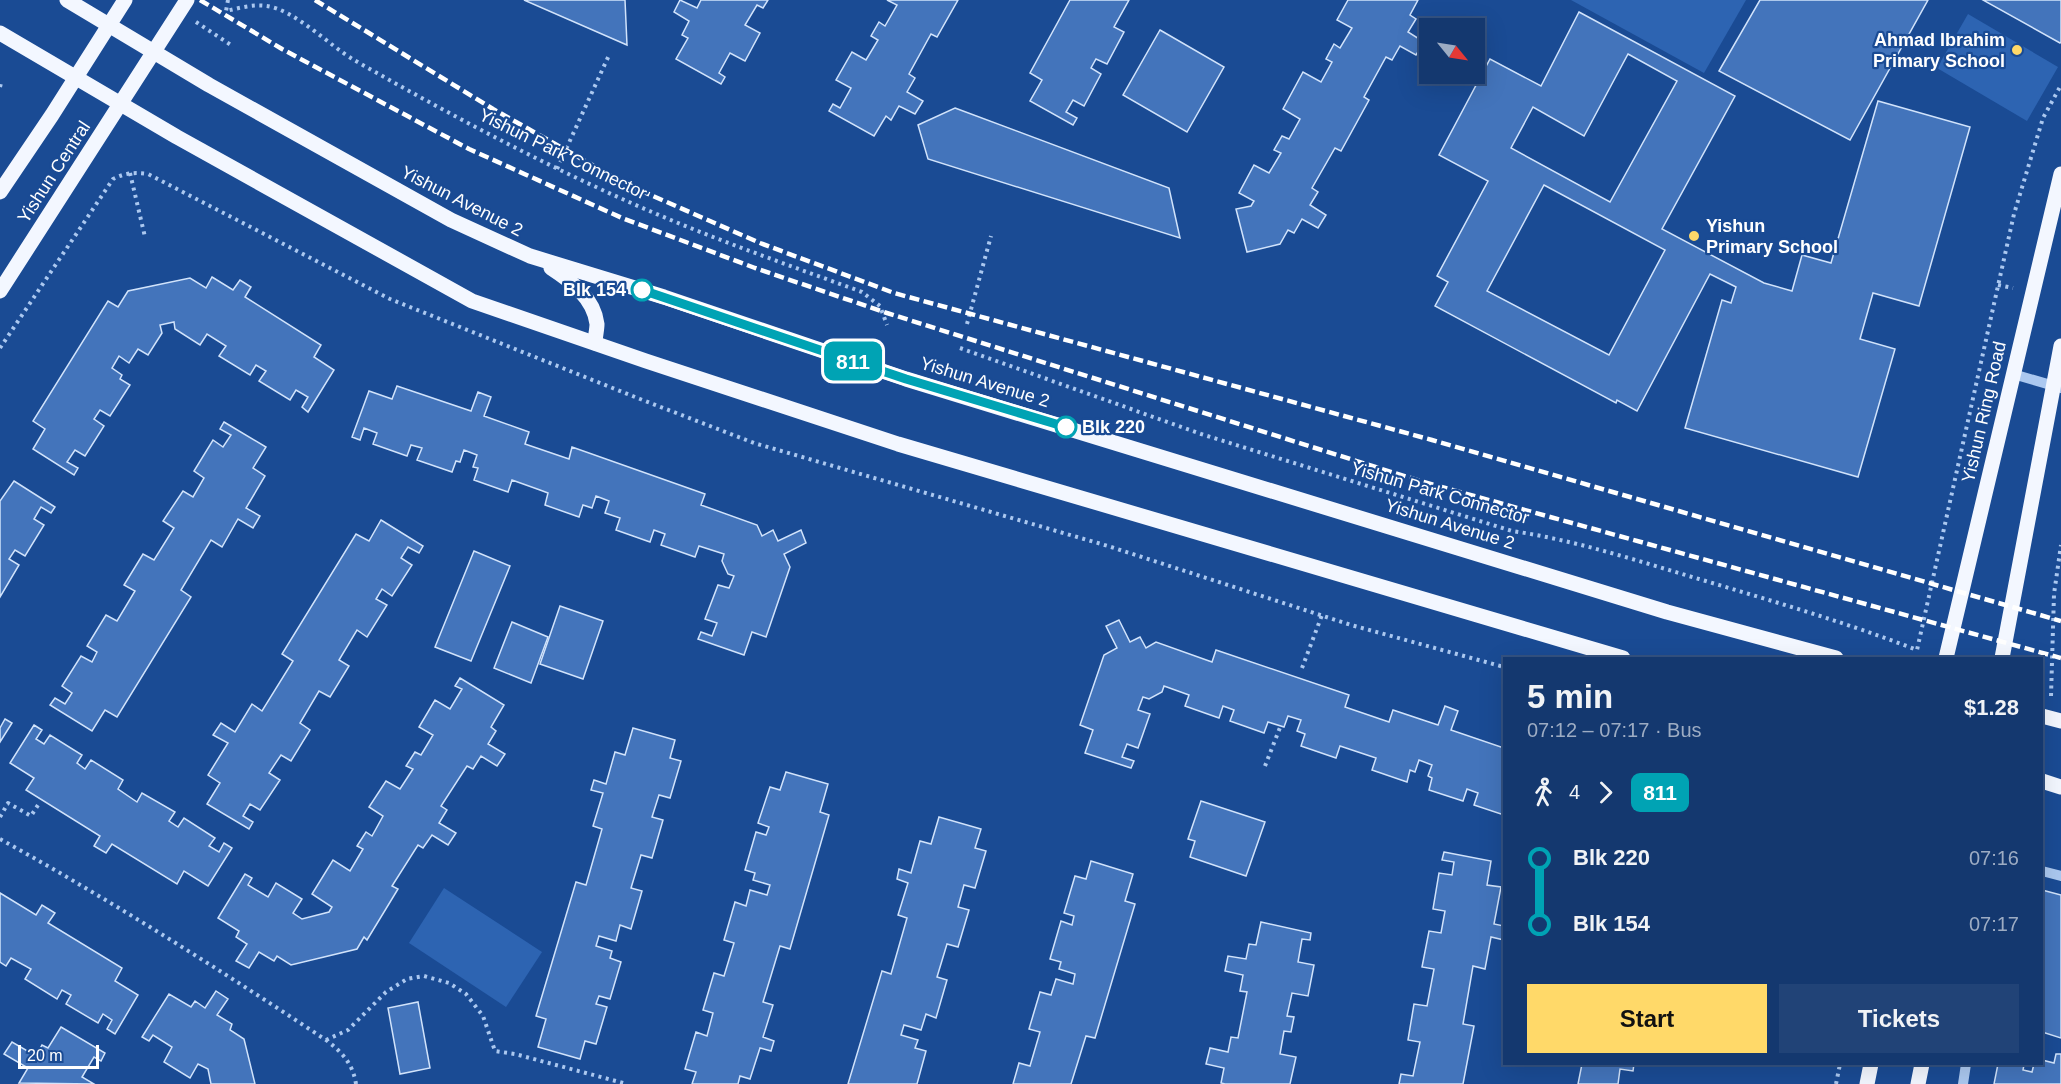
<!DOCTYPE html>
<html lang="en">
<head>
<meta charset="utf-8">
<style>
	body { margin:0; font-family:Helvetica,sans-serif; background:#214377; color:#f1f3f6; height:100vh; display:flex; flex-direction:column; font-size:22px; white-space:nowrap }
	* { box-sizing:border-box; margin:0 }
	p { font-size:20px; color:#9dacc3 }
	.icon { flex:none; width:33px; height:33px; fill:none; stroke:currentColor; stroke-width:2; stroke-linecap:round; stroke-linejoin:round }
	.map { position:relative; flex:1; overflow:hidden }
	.drawer { position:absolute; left:1503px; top:657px; width:540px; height:408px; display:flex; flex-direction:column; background:#14386f; border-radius:0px; box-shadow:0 6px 24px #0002,0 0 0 2px #335282 }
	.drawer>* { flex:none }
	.badge { padding:0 12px; border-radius:9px; font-size:21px; line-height:39px }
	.needle { width:39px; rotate:120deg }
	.controls { position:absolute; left:1419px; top:18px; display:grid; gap:12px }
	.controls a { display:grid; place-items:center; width:66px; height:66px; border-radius:0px; background:#14386f; box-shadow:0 6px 24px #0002,0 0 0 2px #335282; font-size:30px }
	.scale { position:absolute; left:18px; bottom:15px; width:81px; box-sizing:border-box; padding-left:6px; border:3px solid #fff; border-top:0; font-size:16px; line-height:21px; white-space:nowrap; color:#fff; -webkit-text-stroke:4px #1a4b94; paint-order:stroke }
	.map>.badge { position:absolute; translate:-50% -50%; box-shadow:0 0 0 3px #fff }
	.legs { display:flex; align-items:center; gap:9px; height:66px; padding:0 24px; font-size:20px }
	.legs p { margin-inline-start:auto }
	.overview { display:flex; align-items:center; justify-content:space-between; height:102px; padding:0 24px }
	h1 { font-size:33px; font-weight:800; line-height:45px }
	.cta { display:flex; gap:12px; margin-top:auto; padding:12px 24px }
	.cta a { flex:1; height:69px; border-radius:0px; background:#ffd969; color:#111; font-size:24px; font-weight:800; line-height:69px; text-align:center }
	.cta a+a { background:#214377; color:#f1f3f6 }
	ul { padding:0 24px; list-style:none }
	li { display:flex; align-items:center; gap:21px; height:66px; font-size:22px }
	li i { display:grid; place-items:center; width:9px; height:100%; margin:0 8px; background:currentColor }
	li i::after { content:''; width:15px; height:15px; margin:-8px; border:4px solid; border-radius:50%; background:#14386f }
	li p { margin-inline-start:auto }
	li:first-child i { background:linear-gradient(#0000 50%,currentColor 0) }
	li:last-child i { background:linear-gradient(currentColor 50%,#0000 0) }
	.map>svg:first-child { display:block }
	.green { fill:#2d64b2 }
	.building { fill:#4374bb; stroke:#d1e3fb; stroke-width:1.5; fill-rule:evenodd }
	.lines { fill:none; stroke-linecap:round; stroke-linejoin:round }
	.path { stroke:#abc8f0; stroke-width:4; stroke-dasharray:3 4.5; stroke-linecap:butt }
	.minor { stroke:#abc8f0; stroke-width:10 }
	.major { stroke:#f3f7ff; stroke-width:15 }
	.rail { stroke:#fff; stroke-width:4.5; stroke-dasharray:10 4.5; stroke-linecap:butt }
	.line-1-casing { stroke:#fff; stroke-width:14 }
	.line-1 { stroke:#00a3b4; stroke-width:9 }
	.poi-dot { fill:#ffd969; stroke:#1a4b94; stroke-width:2 }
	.stop-1-dot { fill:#fff; stroke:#00a3b4; stroke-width:3 }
	.labels { text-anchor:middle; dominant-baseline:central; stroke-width:4.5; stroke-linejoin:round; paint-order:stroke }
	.poi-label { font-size:18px; font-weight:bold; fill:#fff; stroke:#1a4b94; text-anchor:end }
	.street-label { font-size:18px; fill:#fff; stroke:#1a4b94 }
	.stop-label { font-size:18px; font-weight:bold; fill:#fff; stroke:#1a4b94; text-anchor:end }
</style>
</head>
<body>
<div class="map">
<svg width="2061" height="1084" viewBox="0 0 2061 1084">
	<rect width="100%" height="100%" fill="#1a4b94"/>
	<g class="green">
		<polygon points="1571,0 1746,0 1704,73"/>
		<polygon points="1968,14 2058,67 2027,121 1937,68"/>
		<polygon points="444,888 542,952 506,1007 409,943"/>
	</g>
	<g class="building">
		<polygon points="524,0 625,0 627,45"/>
		<polygon points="680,0 697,8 701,0 768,0 763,8 757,5 745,25 760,33 745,61 730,53 719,73 725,77 721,84 676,59 688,38 682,35 689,21 674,12"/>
		<polygon points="887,0 958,0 937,37 931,34 909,74 915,78 907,92 923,101 915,114 899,106 891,120 886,116 874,136 829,111 833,104 840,108 851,88 836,80 852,52 866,60 878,40 871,36 879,22 885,26 897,5"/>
		<polygon points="1070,0 1129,0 1114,27 1124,32 1107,64 1096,59 1091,68 1101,74 1084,106 1073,100 1066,112 1077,118 1073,125 1030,101 1042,80 1030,73"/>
		<polygon points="1348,0 1418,0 1410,15 1416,19 1408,32 1424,42 1416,55 1400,46 1392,60 1386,57 1364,97 1369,100 1341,151 1335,148 1312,188 1318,192 1310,205 1326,215 1318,228 1302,219 1294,233 1288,230 1280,244 1247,252 1236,209 1251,206 1254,201 1239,193 1254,165 1269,173 1281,153 1274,150 1282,136 1289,139 1300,119 1283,109 1303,72 1321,82 1332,62 1326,59 1334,44 1340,48 1352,28 1337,20"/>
		<polygon points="1760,0 1928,0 1850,140 1719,71"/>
		<polygon points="1983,0 2061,0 2061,42 2060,43"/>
		<path d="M1579 12 1735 96 1662 229 1764 283 1792 291 1802 255 1831 263 1878 101 1970 127 1919 306 1873 293 1860 339 1895 349 1858 477 1685 428 1722 300 1731 303 1736 287 1710 274 1637 411 1617 400 1616 403 1435 306 1448 282 1437 276 1488 181 1439 155 1490 59 1541 86ZM1628 54 1677 81 1610 202 1511 148 1533 107 1584 136ZM1544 185 1665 250 1609 355 1487 291Z"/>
		<polygon points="1160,30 1224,67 1187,132 1123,95"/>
		<polygon points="955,108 1169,188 1180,238 928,159 918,125"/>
		<polygon points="212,277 233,290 240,280 251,287 245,297 321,345 314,357 334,370 308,412 302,407 308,397 296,390 290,400 259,381 266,371 256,365 250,375 219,356 226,346 207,334 200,345 175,329 174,322 160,325 162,333 148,355 138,349 129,363 119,356 112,368 122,375 120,379 130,385 110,416 100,410 94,419 104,426 85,456 75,450 67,462 78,468 74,475 33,449 45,429 33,421 108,301 118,307 128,291 190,278 206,288"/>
		<polygon points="397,386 471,411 478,392 491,397 484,416 529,432 525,444 569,459 572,447 705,494 701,505 757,525 762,536 773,530 778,541 801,530 806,543 784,554 790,567 766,637 752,632 744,655 698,639 701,632 712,636 717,623 705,619 718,585 729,588 734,576 728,574 722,561 724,554 699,546 695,557 661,545 665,534 654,530 650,542 616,530 620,518 605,513 609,501 596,496 592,508 583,505 579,517 545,505 548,493 540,490 512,480 508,492 474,480 478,468 473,467 477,455 464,450 460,462 456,461 452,472 417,460 422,448 411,445 407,456 373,444 377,433 364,428 360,440 352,437 369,391 392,399"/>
		<polygon points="224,422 266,447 253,468 265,476 246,508 260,516 253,528 238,519 222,547 211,540 181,590 191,597 117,717 105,710 92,731 50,705 55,698 65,704 72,693 62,686 81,656 92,662 97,652 87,646 106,615 117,621 135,591 124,585 143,554 154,560 174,528 163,521 183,491 193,497 204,478 194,471 213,440 223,447 231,435 220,429"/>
		<polygon points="14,481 55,507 51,513 41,507 34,519 44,525 25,556 15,550 9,559 19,565 0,597 0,501"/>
		<polygon points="381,520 423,546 419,553 408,547 401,558 412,565 392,596 382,589 376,599 387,605 367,637 357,630 339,660 349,666 330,697 319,691 300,723 310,730 291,761 281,755 269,773 280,780 260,810 250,804 243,816 253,822 249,829 207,804 220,783 208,775 228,743 213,735 221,723 235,732 252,704 262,711 293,661 282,654 356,534 369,541"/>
		<polygon points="474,551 510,566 471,661 435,647"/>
		<polygon points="560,606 603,621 583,679 540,664"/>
		<polygon points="1119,620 1130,642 1140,637 1146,648 1156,642 1212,662 1216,650 1349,695 1345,707 1389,722 1393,710 1438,725 1445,706 1458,711 1451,730 1504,748 1504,815 1474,805 1478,793 1467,789 1463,801 1429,790 1432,778 1428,776 1432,765 1419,760 1415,772 1410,770 1407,782 1372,770 1376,758 1340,746 1336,758 1301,746 1305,734 1297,731 1301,720 1288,716 1284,727 1268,722 1264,733 1230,721 1234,710 1223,706 1219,718 1185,706 1189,695 1164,686 1162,692 1149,699 1143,697 1138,710 1150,714 1138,748 1127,744 1122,757 1134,761 1131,768 1085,753 1093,730 1080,725 1104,655 1117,648 1106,626"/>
		<polygon points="512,622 548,637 531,683 494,668"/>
		<polygon points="460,678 504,705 491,727 496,731 488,744 505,754 497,766 481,756 473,769 467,766 441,806 447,810 439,823 456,833 448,845 432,835 423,848 418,845 392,886 398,889 367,940 364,937 357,949 291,965 277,956 274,961 259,952 249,968 236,961 247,944 236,937 239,931 218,918 245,874 252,878 248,885 268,897 276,883 302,899 293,913 302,919 329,912 332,907 312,894 333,860 350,871 363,849 357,846 366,832 372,836 383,816 369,807 386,781 400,789 413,769 406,766 415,752 421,755 433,735 419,727 435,700 450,709 462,689 455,686"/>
		<polygon points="5,719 12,723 0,742 0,728"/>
		<polygon points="34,725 42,730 36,739 44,744 50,735 82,755 77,763 85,769 91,760 123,780 118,789 137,802 142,793 175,812 169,821 178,827 184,818 215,838 209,846 219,852 224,843 232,848 208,886 184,871 177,884 112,844 106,853 94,846 100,836 26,790 34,778 10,763"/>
		<polygon points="633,728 675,740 670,758 681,761 670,798 659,795 652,817 663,820 652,858 641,855 631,888 642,891 631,929 620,925 616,941 599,936 596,946 612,951 610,958 621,962 610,999 599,996 596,1004 607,1007 596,1044 585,1041 580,1059 538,1047 546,1019 536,1016 576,882 586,885 602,829 593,826 603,793 591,790 594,780 606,784 615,752 625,755"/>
		<polygon points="786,772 828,784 820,812 829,815 790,949 780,946 763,1002 773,1005 763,1037 774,1041 771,1051 760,1048 750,1079 740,1076 738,1084 692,1084 696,1072 685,1069 696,1032 707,1036 713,1013 703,1010 714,973 724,976 734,943 724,940 735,902 746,906 750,890 767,895 770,885 753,880 755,873 745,870 756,832 766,835 769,827 758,823 770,787 780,790"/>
		<polygon points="1201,801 1265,822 1246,876 1190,857 1195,841 1188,839"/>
		<polygon points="939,817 981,829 975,848 986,851 975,888 964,885 958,907 969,910 958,947 947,944 937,977 947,980 936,1018 926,1014 921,1030 904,1025 901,1035 918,1040 915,1048 926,1051 917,1084 848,1084 882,971 891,974 907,918 898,915 908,883 897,879 899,869 911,873 920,841 931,844"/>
		<polygon points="1444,852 1491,861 1487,885 1501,887 1494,924 1504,926 1504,940 1491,937 1485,969 1473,966 1463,1024 1474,1026 1463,1084 1399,1084 1401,1074 1413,1076 1420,1042 1408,1040 1414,1004 1427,1006 1434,969 1422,967 1429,931 1441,933 1445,911 1433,909 1439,873 1452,875 1454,862 1442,860"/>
		<polygon points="1091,861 1133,874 1125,901 1135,904 1095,1038 1086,1036 1071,1084 1013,1084 1019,1063 1030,1066 1040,1032 1029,1029 1040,992 1051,995 1056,979 1073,984 1075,974 1059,969 1061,962 1050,959 1061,921 1072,925 1074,916 1064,913 1075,876 1086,879"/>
		<polygon points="2042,890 2061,895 2061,1038 2042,1032"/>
		<polygon points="0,893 36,915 42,905 55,913 48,923 122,968 115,981 138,995 115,1034 107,1029 112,1020 103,1014 98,1023 66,1004 71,995 62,990 57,999 25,979 31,969 11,958 6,966 0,962"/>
		<polygon points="1261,922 1311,933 1310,940 1302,939 1298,962 1314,965 1308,996 1292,993 1287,1016 1294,1017 1291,1032 1284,1031 1280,1054 1296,1057 1290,1084 1225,1084 1221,1083 1224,1068 1206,1064 1210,1048 1228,1052 1231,1037 1238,1038 1247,992 1240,991 1243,975 1225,971 1228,956 1246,959 1249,944 1256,945"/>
		<polygon points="216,991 228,999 217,1015 232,1024 230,1030 244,1039 255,1084 211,1084 208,1069 198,1064 190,1078 164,1062 172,1047 153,1035 149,1041 142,1037 169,994 191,1007 195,1001 205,1008"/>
		<polygon points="418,1002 430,1068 400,1074 388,1008"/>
		<polygon points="61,1027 105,1053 101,1061 94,1057 82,1077 94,1084 19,1083 28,1068 4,1054 12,1042 36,1056 42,1045 48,1048"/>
		<polygon points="2056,1054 2061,1054 2061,1084 1994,1084 1998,1064 2024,1065 2023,1070 2032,1072 2034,1064 2042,1064 2042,1060 2054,1063"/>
		<polygon points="1582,1064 1634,1064 1633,1071 1620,1069 1618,1084 1578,1084"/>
	</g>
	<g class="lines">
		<g class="path">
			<path d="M228 0 226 11C239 8 253 4 266 6 294 9 330 46 354 60 461 121 570 179 683 225 742 249 802 270 862 292L880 306 887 325"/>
			<polyline points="196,22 231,45"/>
			<polyline points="0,87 1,83"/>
			<polyline points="557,169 610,53"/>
			<polyline points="130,173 145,237"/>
			<polyline points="1998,285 2013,288"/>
			<polyline points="967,324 991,236"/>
			<path d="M0 348 113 179C125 173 134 172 148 174L390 299 640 399 754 443 1108 546 1351 625 1504 667"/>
			<path d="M960 348 1201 434 1512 531C1575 540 1638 561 1699 579 1772 601 1845 622 1917 650L2014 214 2043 118 2061 85"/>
			<polyline points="1302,668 1322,615"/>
			<polyline points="2051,696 2054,594 2061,545"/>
			<polyline points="1265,766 1281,725"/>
			<polyline points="0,817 8,803 31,816 38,805"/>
			<path d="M0 839C112 901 220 970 326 1040 342 1052 353 1064 356 1084"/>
			<polyline points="326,1040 348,1030 386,992 407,979 424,976 449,983 466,994 483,1016 495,1051 515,1054 627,1084"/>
			<polyline points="1836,1084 1840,1064"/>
		</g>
		<g class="minor">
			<polyline points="2013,374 2061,388"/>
			<polyline points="2042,871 2061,876"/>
			<polyline points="1963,1084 1966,1064"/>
		</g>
		<g class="major">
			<polyline points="67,0 209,85 451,220 530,256 664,297 906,379 1667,612 1836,658"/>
			<polyline points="0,33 177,137 472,301 646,361 898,444 1623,658"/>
			<polyline points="0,192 52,115 125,0"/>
			<path d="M551 268C571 281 594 298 597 324 597 330 595 337 595 343"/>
			<polyline points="0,291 187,0"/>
			<polyline points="1946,658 2061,174"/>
			<polyline points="2002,658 2061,346"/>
			<polyline points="2042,716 2061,721"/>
			<polyline points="2042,781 2061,787"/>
			<polyline points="1867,1084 1871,1064"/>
			<polyline points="1918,1084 1922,1064"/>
		</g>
		<g class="rail">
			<polyline points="200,0 282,49 469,149 622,218 755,268 887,313 1420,481 2061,658"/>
			<polyline points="315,0 493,109 628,185 760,243 894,293 1432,440 2061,621"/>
		</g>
	</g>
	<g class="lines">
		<defs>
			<polyline id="line-1" points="642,290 906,379 1066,427"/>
		</defs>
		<use href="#line-1" class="line-1-casing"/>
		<use href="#line-1" class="line-1"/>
	</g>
	<g class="poi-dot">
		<circle cx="2017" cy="50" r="6"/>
		<circle cx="1694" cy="236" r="6"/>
	</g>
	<g class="stop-1-dot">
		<circle cx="642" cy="290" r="10"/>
		<circle cx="1066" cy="427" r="10"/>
	</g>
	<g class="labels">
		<g class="poi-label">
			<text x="2005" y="40">Ahmad Ibrahim<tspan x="2005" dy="21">Primary School</tspan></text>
			<text x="1706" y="226" text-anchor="start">Yishun<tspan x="1706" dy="21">Primary School</tspan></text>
		</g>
		<g class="street-label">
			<text transform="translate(563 154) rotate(26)">Yishun Park Connector</text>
			<text transform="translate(54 172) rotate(-57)">Yishun Central</text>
			<text transform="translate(462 201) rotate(27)">Yishun Avenue 2</text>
			<text transform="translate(985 382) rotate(17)">Yishun Avenue 2</text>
			<text transform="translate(1984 412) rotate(-77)">Yishun Ring Road</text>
			<text transform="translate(1440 493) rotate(16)">Yishun Park Connector</text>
			<text transform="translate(1450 524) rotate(17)">Yishun Avenue 2</text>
		</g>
		<g class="stop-label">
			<text x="626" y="290">Blk 154</text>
			<text x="1082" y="427" text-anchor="start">Blk 220</text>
		</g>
	</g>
</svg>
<div class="controls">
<a><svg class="needle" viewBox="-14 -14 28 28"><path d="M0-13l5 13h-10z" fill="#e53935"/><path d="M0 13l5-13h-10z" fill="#9dacc3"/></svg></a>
</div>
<div class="scale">20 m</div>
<b class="badge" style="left:853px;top:361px;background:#00a3b4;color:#fff">811</b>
<section class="drawer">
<div class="overview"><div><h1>5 min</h1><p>07:12 – 07:17 · Bus</p></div><b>$1.28</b></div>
<div class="legs"><svg class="icon" aria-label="walk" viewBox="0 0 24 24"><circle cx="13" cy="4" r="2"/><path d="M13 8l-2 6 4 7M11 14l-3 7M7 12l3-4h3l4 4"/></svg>4<svg class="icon" aria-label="forward" viewBox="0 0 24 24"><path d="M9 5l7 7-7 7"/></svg><b class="badge" style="background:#00a3b4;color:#fff">811</b></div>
<ul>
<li><i style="color:#00a3b4"></i><b>Blk 220</b><p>07:16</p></li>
<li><i style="color:#00a3b4"></i><b>Blk 154</b><p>07:17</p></li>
</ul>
<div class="cta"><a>Start</a><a>Tickets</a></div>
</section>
</div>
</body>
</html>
